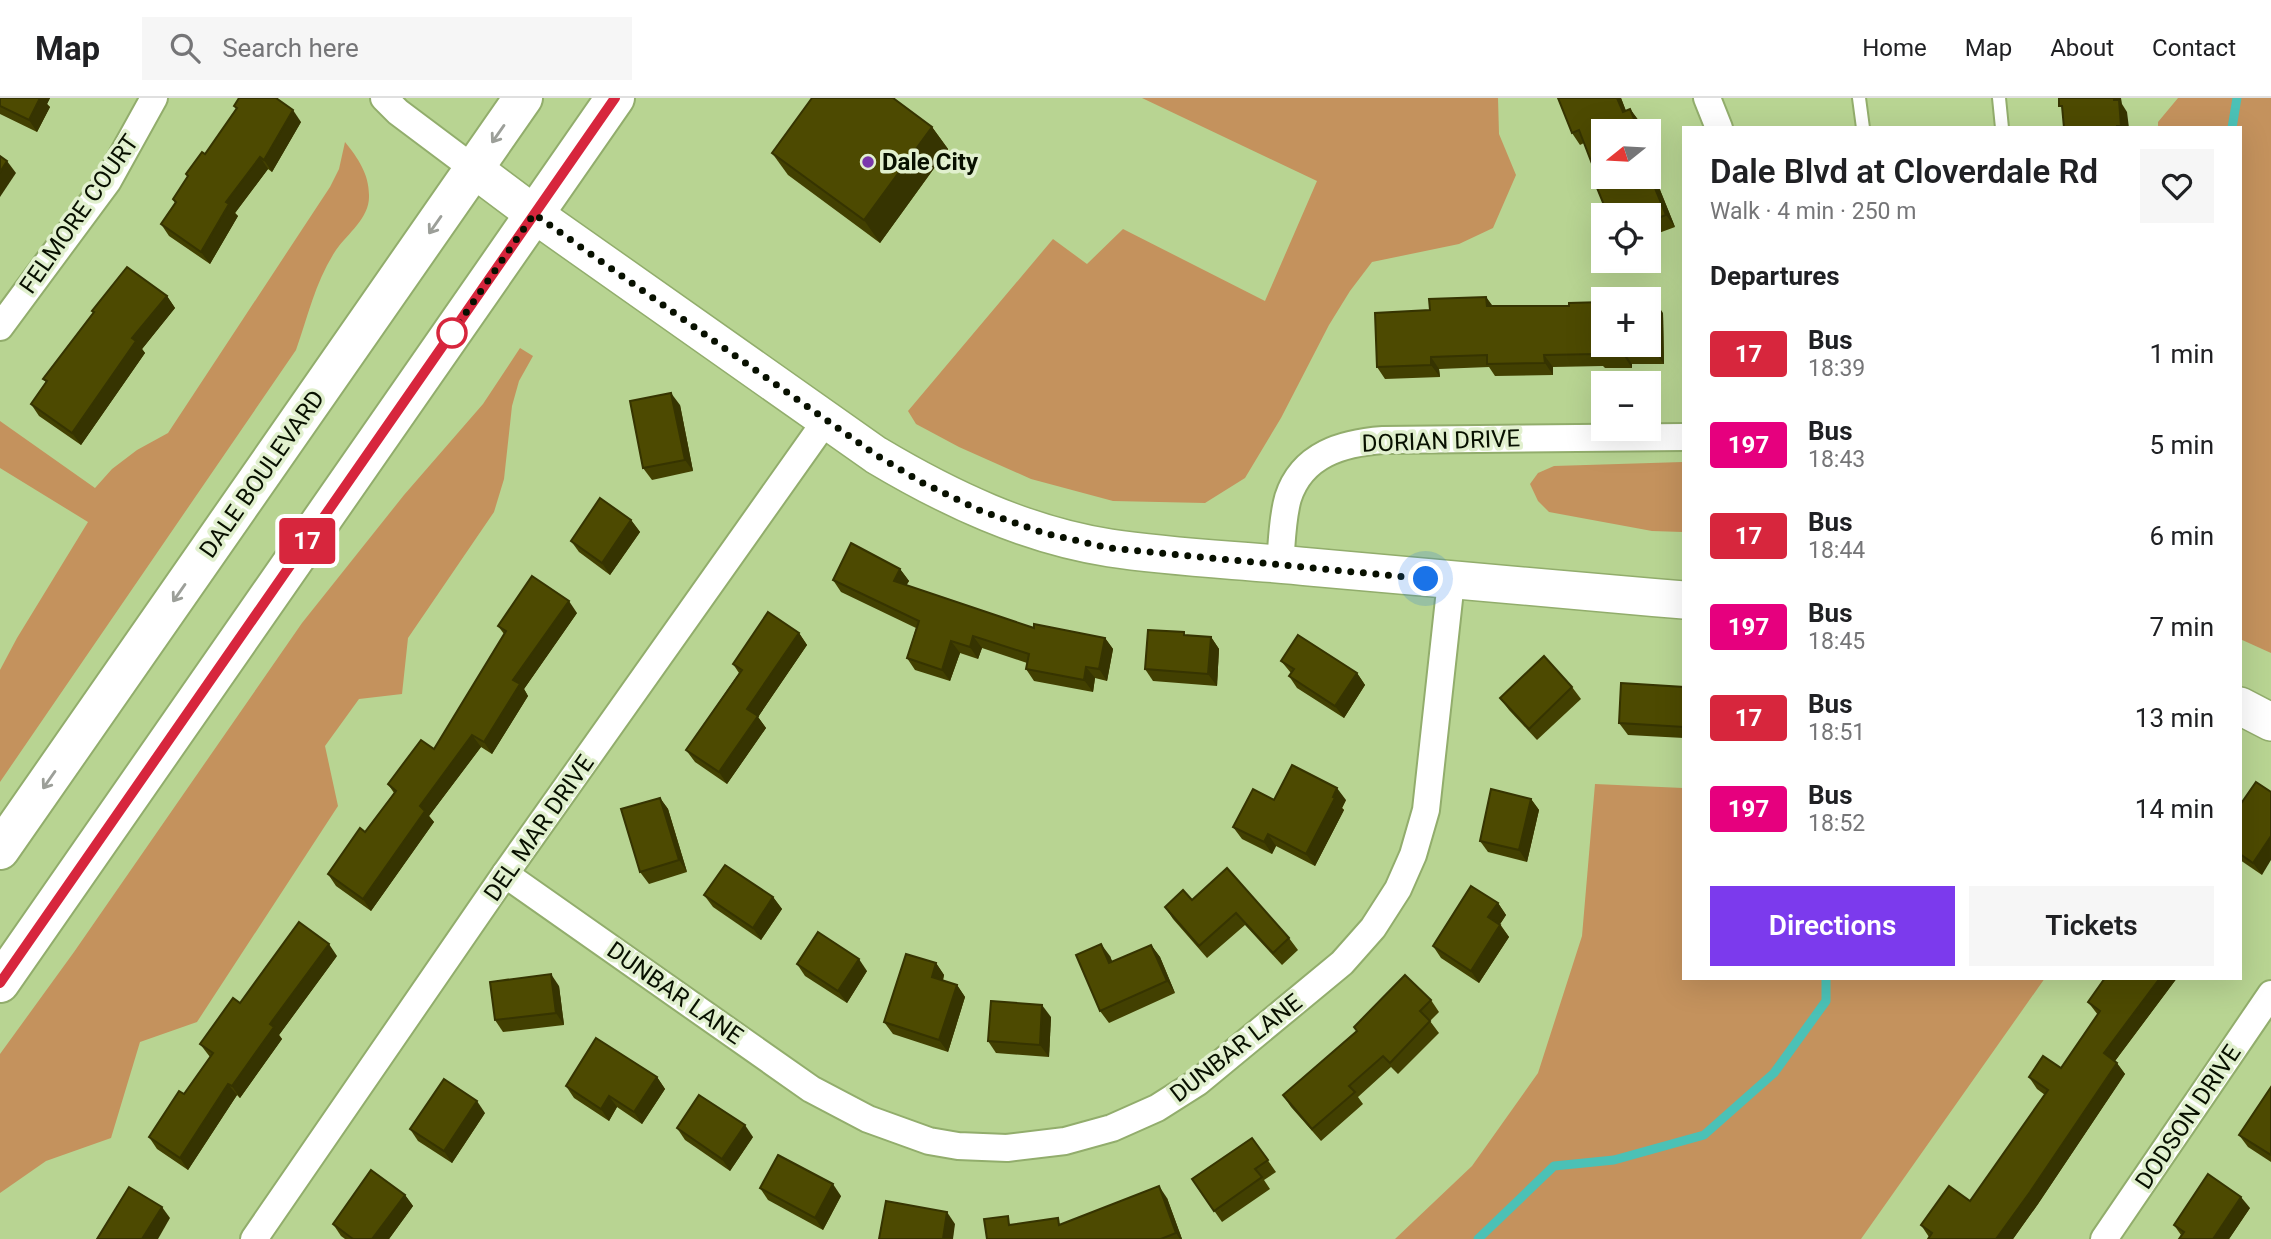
<!DOCTYPE html>
<html lang="en">
<head>
<meta charset="utf-8">
<style>
	body { margin:0; font-family:Roboto,sans-serif; background:#f6f6f6; color:#202124; height:100vh; display:flex; flex-direction:column; font-size:26px; white-space:nowrap }
	* { box-sizing:border-box; margin:0 }
	p { font-size:23px; color:#757577 }
	.icon { flex:none; width:38px; height:38px; fill:none; stroke:currentColor; stroke-width:2; stroke-linecap:round; stroke-linejoin:round }
	.map { position:relative; flex:1; overflow:hidden }
	.side { position:absolute; left:1682px; top:28px; width:560px; height:854px; display:flex; flex-direction:column; background:#fff; border-radius:0px; box-shadow:0 7px 28px #0002 }
	.side>* { flex:none }
	.badge { padding:0 14px; border-radius:5px; font-size:24px; line-height:46px }
	.needle { width:46px; rotate:252deg }
	.tools { position:absolute; left:1591px; top:21px; display:grid; gap:14px }
	.tools a { display:grid; place-items:center; width:70px; height:70px; border-radius:0px; background:#fff; box-shadow:0 7px 28px #0002; font-size:35px }
	.you { position:absolute; width:35px; height:35px; margin:-18px; border:5px solid #fff; border-radius:50%; background:#1a73e8; box-shadow:0 0 0 10px #1a73e833 }
	.map>.badge { position:absolute; translate:-50% -50%; box-shadow:0 0 0 4px #fff }
	h2 { padding:0 28px; font-size:26px; line-height:63px }
	.round { display:grid; place-items:center; flex:none; width:74px; height:74px; border-radius:0px; background:#f6f6f6 }
	.overview { display:flex; align-items:center; justify-content:space-between; height:119px; padding:0 28px }
	h1 { font-size:33px; font-weight:600; line-height:52px }
	.action { display:flex; gap:14px; margin-top:auto; padding:14px 28px }
	.action a { flex:1; height:80px; border-radius:0px; background:#7c3aed; color:#fff; font-size:28px; font-weight:600; line-height:80px; text-align:center }
	.action a+a { background:#f6f6f6; color:#202124 }
	ul { padding:0; list-style:none }
	li { display:flex; align-items:center; gap:21px; height:91px; padding:0 28px }
	li div { flex:1 }
	li b { display:block; font-size:26px }
	li em { font-style:normal }
	li .badge { min-width:77px; font-weight:700; text-align:center }
	header { display:flex; align-items:center; gap:42px; box-sizing:border-box; height:98px; padding:0 35px; background:#fff; border-bottom:2px solid #e0e0e0 }
	header strong { font-size:33px }
	nav { display:flex; gap:38px; margin-inline-start:auto; font-size:24px }
	.search { width:490px; height:63px; background:#f6f6f6; display:flex; align-items:center; gap:18px; box-sizing:border-box; padding:0 24px; border-radius:0px; color:#757577; font-size:26px }
	.map>svg:first-child { display:block }
	.green { fill:#c4925d }
	.lines { fill:none; stroke-linecap:round; stroke-linejoin:round }
	.stream { stroke:#4bc1b6; stroke-width:9 }
	.lane-casing { stroke:#92ad6c; stroke-width:16 }
	.street-casing { stroke:#92ad6c; stroke-width:30 }
	.secondary-casing { stroke:#92ad6c; stroke-width:40 }
	.primary-casing { stroke:#92ad6c; stroke-width:42 }
	.lane { stroke:#fff; stroke-width:12 }
	.street { stroke:#fff; stroke-width:26 }
	.secondary { stroke:#fff; stroke-width:37 }
	.primary { stroke:#fff; stroke-width:38 }
	.wall { fill:#424001 }
	.shaded-wall { fill:#363401 }
	.building { fill:#4d4a01; stroke:#363401; stroke-width:2 }
	.oneway { stroke:#9c9f99 }
	.line-casing { stroke:#fff; stroke-width:16 }
	.line { stroke:#d7263d; stroke-width:10 }
	.walk { stroke:#081000; stroke-width:7; stroke-dasharray:0 12.6 }
	.poi-dot { fill:#7a38ac; stroke:#e1f0ce; stroke-width:2.5 }
	.stop-dot { fill:#fff; stroke:#d7263d; stroke-width:3.5 }
	.labels { text-anchor:middle; dominant-baseline:central; stroke-width:7; stroke-linejoin:round; paint-order:stroke }
	.poi-label { font-size:24px; font-weight:bold; fill:#081000; stroke:#e1f0ce; text-anchor:start }
	.street-label { font-size:24px; fill:#081000; stroke:#e1f0ce }
</style>
</head>
<body>
<header>
<strong>Map</strong>
<div class="search"><svg class="icon" aria-label="search" viewBox="0 0 24 24"><circle cx="10" cy="10" r="6"/><path d="M15 15l6 6"/></svg>Search here</div>
<nav><a>Home</a><a>Map</a><a>About</a><a>Contact</a></nav>
</header>
<div class="map">
<svg width="2271" height="1141" viewBox="0 0 2271 1141">
	<rect width="100%" height="100%" fill="#b8d492"/>
	<g class="green">
		<polygon points="1142,0 1498,0 1499,36 1516,77 1493,130 1459,146 1372,164 1350,193 1329,227 1281,320 1245,380 1205,405 1113,403 1031,381 959,349 916,326 908,313 1053,141 1087,166 1123,131 1265,203 1317,83"/>
		<polygon points="2178,0 2271,0 2271,555 2240,541 2240,30 2158,30 2158,24"/>
		<path d="M345 44C358 60 369 76 369 97 370 120 348 135 336 152 316 182 308 218 296 252L0 684V572L17 540 88 424 0 370V323L95 390 112 371 137 352 168 335 330 89 339 71Z"/>
		<polygon points="520,250 533,258 519,283 512,308 504,381 494,414 408,540 402,596 359,601 325,648 338,708 197,924 140,944 111,1040 46,1063 0,1095 0,956 74,854 302,525 404,397 483,306"/>
		<polygon points="1683,364 1683,434 1652,433 1549,414 1538,403 1530,386 1538,375 1554,368"/>
		<polygon points="1595,686 1683,690 1684,880 2045,880 1861,1141 1395,1141 1472,1068 1538,975 1582,838"/>
	</g>
	<g class="lines">
		<g class="stream">
			<polyline points="2232,30 2237,0"/>
			<polyline points="1478,1141 1554,1068 1614,1062 1704,1037 1774,975 1826,903 1826,880"/>
		</g>
		<defs>
			<g id="lane">
				<polyline points="1859,0 1863,30"/>
				<polyline points="1999,0 2002,30"/>
			</g>
			<g id="street">
				<polyline points="384,0 398,14 474,71"/>
				<polyline points="1707,0 1719,30"/>
				<polyline points="0,229 108,83 154,0"/>
				<path d="M1280 466C1282 445 1282 421 1288 400 1302 356 1343 345 1383 342L1684 339"/>
				<polyline points="505,776 811,991 868,1021 929,1043 958,1048 1007,1050 1065,1043 1112,1030 1157,1010 1198,984 1342,865 1373,830 1398,791 1413,757 1426,712 1451,483"/>
				<polyline points="254,1141 505,776 827,321"/>
				<polyline points="2104,1141 2271,896"/>
			</g>
			<g id="secondary">
				<path d="M474 71 534 116 876 357C948 400 1026 437 1110 450 1176 460 1243 462 1310 469 1434 481 1559 492 1684 502"/>
				<polyline points="2240,608 2271,624"/>
			</g>
			<g id="primary">
				<polyline points="0,752 523,0"/>
				<polyline points="0,885 615,0"/>
			</g>
		</defs>
		<use href="#lane" class="lane-casing"/>
		<use href="#street" class="street-casing"/>
		<use href="#secondary" class="secondary-casing"/>
		<use href="#primary" class="primary-casing"/>
		<use href="#lane" class="lane"/>
		<use href="#street" class="street"/>
		<use href="#secondary" class="secondary"/>
		<use href="#primary" class="primary"/>
	</g>
	<g class="wall">
		<polygon points="0,0 50,0 47,6 50,9 37,34 0,16"/>
		<polygon points="1558,0 1621,0 1626,13 1630,11 1639,23 1643,33 1603,33 1648,79 1648,48 1659,75 1654,77 1675,129 1648,139 1648,117 1599,84 1584,45 1580,47 1572,35"/>
		<polygon points="234,8 301,24 272,74 268,71 235,115 238,118 210,166 169,138 161,126 175,105 173,101 188,79 186,76 205,56 236,11"/>
		<polygon points="932,29 948,51 880,145 788,77 772,55"/>
		<polygon points="167,198 175,210 142,251 145,255 81,347 39,318 31,306 46,284 43,281 93,215 92,213"/>
		<polygon points="1486,199 1492,208 1663,215 1664,266 1632,266 1632,270 1605,270 1603,268 1553,269 1553,277 1495,278 1489,269 1439,271 1440,279 1385,281 1377,269 1430,212"/>
		<polygon points="680,307 693,373 652,382 643,370"/>
		<polygon points="631,422 640,434 610,477 579,454 571,443"/>
		<polygon points="900,471 909,483 906,487 1034,530 1105,540 1113,551 1107,583 1095,580 1093,594 1034,583 1026,571 1027,565 982,550 978,561 960,555 950,583 915,572 907,560 916,530 841,494 833,482"/>
		<polygon points="577,515 524,591 528,598 492,656 481,649 429,718 434,724 371,813 336,788 328,776 365,734 394,695 388,686 434,651 504,536 498,528"/>
		<polygon points="799,535 807,547 758,619 766,630 727,686 695,664 686,652 739,575 733,566"/>
		<polygon points="1186,538 1211,539 1219,551 1217,588 1153,583 1145,571"/>
		<polygon points="1281,563 1357,575 1365,587 1344,620 1297,590 1289,578 1291,575"/>
		<polygon points="1572,589 1581,601 1537,642 1509,612 1500,600"/>
		<polygon points="1684,589 1684,640 1628,637 1619,625"/>
		<polygon points="660,700 668,711 687,774 649,786 640,774"/>
		<polygon points="1531,701 1539,712 1527,764 1488,754 1480,743"/>
		<polygon points="1346,702 1342,710 1344,712 1315,768 1276,748 1272,756 1242,741 1233,729"/>
		<polygon points="2240,707 2262,777 2240,762"/>
		<polygon points="1227,770 1289,840 1298,852 1282,867 1245,827 1207,860 1173,821 1165,809 1192,802"/>
		<polygon points="704,797 773,799 782,811 761,842 713,809"/>
		<polygon points="1498,805 1506,817 1500,826 1509,839 1479,885 1441,860 1433,848"/>
		<polygon points="1151,847 1160,859 1175,895 1109,925 1100,913 1110,858 1112,864"/>
		<polygon points="337,858 279,937 282,941 240,1000 237,997 188,1072 157,1051 149,1039 184,996 210,959 200,946 240,905"/>
		<polygon points="936,865 944,877 943,883 957,887 965,899 948,954 893,936 884,924"/>
		<polygon points="797,866 867,873 847,905 805,878"/>
		<polygon points="2105,880 2177,880 2115,963 2125,976 2038,1106 2013,1141 1928,1141 1929,1139 1921,1127 1970,1103 2045,997 2037,991 2029,979 2061,970 2098,917 2088,904"/>
		<polygon points="559,888 564,927 503,934 495,922"/>
		<polygon points="1431,902 1439,914 1430,923 1439,935 1398,976 1391,969 1358,999 1363,1006 1321,1043 1291,1009 1283,997 1357,933 1354,929"/>
		<polygon points="1051,919 1049,959 996,955 988,943"/>
		<polygon points="657,979 665,991 642,1026 617,1009 609,1023 574,1000 566,988"/>
		<polygon points="2271,989 2271,1064 2248,1049 2239,1037"/>
		<polygon points="485,1015 452,1065 418,1043 410,1031"/>
		<polygon points="677,1030 753,1039 730,1073 685,1042"/>
		<polygon points="1252,1040 1276,1074 1264,1082 1270,1091 1222,1124 1192,1081"/>
		<polygon points="760,1090 841,1098 823,1132 768,1102"/>
		<polygon points="405,1097 413,1108 389,1141 345,1141 341,1138 333,1126"/>
		<polygon points="1167,1100 1182,1141 987,1141 1014,1126 1062,1126"/>
		<polygon points="2250,1110 2229,1141 2179,1141 2181,1137 2174,1127"/>
	</g>
	<g class="shaded-wall">
		<polygon points="40,0 50,0 47,6 50,9 37,34 29,22"/>
		<polygon points="1617,0 1621,0 1631,26 1623,14"/>
		<polygon points="2114,0 2121,0 2122,6 2127,14 2129,30 2123,30 2121,28"/>
		<polygon points="1630,11 1639,23 1643,33 1639,33"/>
		<polygon points="293,12 301,24 272,74 264,62"/>
		<polygon points="932,29 948,51 880,145 864,122"/>
		<polygon points="1648,48 1659,75 1651,63 1648,57"/>
		<polygon points="260,59 268,71 235,115 238,118 210,166 201,154 226,104"/>
		<polygon points="7,63 16,75 0,99 0,74"/>
		<polygon points="1648,70 1654,77 1675,129 1666,117 1648,73"/>
		<polygon points="167,198 175,210 142,251 145,255 81,347 72,335 132,240"/>
		<polygon points="1486,199 1495,211 1487,208"/>
		<polygon points="1655,203 1663,215 1664,266 1655,254"/>
		<polygon points="1624,254 1632,266 1632,270 1624,258"/>
		<polygon points="1544,257 1553,269 1553,277 1545,265"/>
		<polygon points="1431,259 1439,271 1440,279 1431,267"/>
		<polygon points="671,295 680,307 693,373 685,362"/>
		<polygon points="631,422 640,434 610,477 602,465"/>
		<polygon points="900,471 909,483 902,495 894,483"/>
		<polygon points="569,503 577,515 524,591 528,598 492,656 484,644 513,582"/>
		<polygon points="799,535 807,547 758,619 766,630 727,686 719,674 747,611"/>
		<polygon points="973,538 982,550 978,561 970,549"/>
		<polygon points="1211,539 1219,551 1217,588 1208,576"/>
		<polygon points="1105,540 1113,551 1107,583 1099,571"/>
		<polygon points="951,543 960,555 950,583 942,572"/>
		<polygon points="1086,569 1095,580 1093,594 1084,582"/>
		<polygon points="1357,575 1365,587 1344,620 1335,608"/>
		<polygon points="472,637 481,649 429,718 434,724 371,813 363,801 420,708"/>
		<polygon points="1337,690 1346,702 1342,710 1344,712 1315,768 1306,756"/>
		<polygon points="660,700 668,711 687,774 679,762"/>
		<polygon points="1531,701 1539,712 1527,764 1519,752"/>
		<polygon points="1268,736 1276,748 1272,756 1264,744"/>
		<polygon points="2271,738 2271,762 2262,777 2253,765"/>
		<polygon points="773,799 782,811 761,842 753,830"/>
		<polygon points="1498,805 1506,817 1497,831 1488,819"/>
		<polygon points="1500,827 1509,839 1479,885 1471,873"/>
		<polygon points="329,846 337,858 279,937 282,941 240,1000 232,988 270,926"/>
		<polygon points="1101,846 1110,858 1118,877 1109,865"/>
		<polygon points="1151,847 1160,859 1175,895 1167,883"/>
		<polygon points="859,861 867,873 847,905 838,893"/>
		<polygon points="936,865 944,877 940,891 932,879"/>
		<polygon points="551,876 559,888 564,927 556,915"/>
		<polygon points="2160,880 2177,880 2112,967 2104,955"/>
		<polygon points="957,887 965,899 948,954 939,942"/>
		<polygon points="1042,907 1051,919 1049,959 1040,947"/>
		<polygon points="2117,965 2125,976 2038,1106 2013,1141 1996,1141"/>
		<polygon points="657,979 665,991 642,1026 634,1014"/>
		<polygon points="228,986 237,997 188,1072 180,1060"/>
		<polygon points="609,998 617,1009 609,1023 601,1011"/>
		<polygon points="477,1003 485,1015 452,1065 444,1053"/>
		<polygon points="745,1027 753,1039 730,1073 722,1061"/>
		<polygon points="833,1086 841,1098 823,1132 815,1120"/>
		<polygon points="1159,1088 1167,1100 1182,1141 1180,1141 1176,1135"/>
		<polygon points="405,1097 413,1108 389,1141 372,1141"/>
		<polygon points="2241,1099 2250,1110 2229,1141 2213,1141"/>
		<polygon points="162,1109 170,1120 158,1141 142,1141"/>
		<polygon points="947,1114 955,1126 953,1141 943,1141"/>
	</g>
	<g class="building">
		<polygon points="0,0 40,0 29,22 0,8"/>
		<polygon points="239,0 276,0 293,12 264,62 260,59 226,104 229,106 201,154 161,126 176,104 173,101 188,78 186,76 202,54 205,56 237,10 234,8"/>
		<polygon points="812,0 893,0 932,29 864,122 772,55"/>
		<polygon points="1558,0 1617,0 1623,14 1630,11 1639,33 1603,33 1603,79 1648,79 1648,73 1666,117 1648,124 1648,117 1608,117 1595,85 1599,84 1579,32 1572,35"/>
		<polygon points="2059,0 2114,0 2114,2 2119,2 2121,28 2117,28 2117,30 2064,30 2062,8 2059,8"/>
		<polygon points="0,58 7,63 0,74"/>
		<polygon points="127,169 167,198 132,240 136,243 72,335 31,306 47,283 43,281 94,214 92,213"/>
		<polygon points="1486,199 1487,208 1569,208 1569,205 1603,204 1603,247 1648,247 1648,203 1655,203 1655,254 1624,254 1624,258 1597,258 1597,256 1544,257 1545,265 1487,266 1487,257 1431,259 1431,267 1377,269 1375,215 1430,212 1429,201"/>
		<polygon points="671,295 685,362 643,370 630,303"/>
		<polygon points="600,400 631,422 602,465 571,443"/>
		<polygon points="851,445 900,471 894,483 1034,530 1034,526 1105,540 1099,571 1086,569 1084,582 1026,571 1029,556 973,538 970,549 951,543 942,572 907,560 919,523 833,482"/>
		<polygon points="532,478 569,503 513,582 520,586 484,644 472,637 420,708 425,713 363,801 328,776 360,730 365,734 396,693 388,686 421,642 434,651 506,533 498,528"/>
		<polygon points="768,514 799,535 747,611 758,618 719,674 686,652 742,572 733,566"/>
		<polygon points="1148,532 1184,534 1184,537 1211,539 1208,576 1145,571"/>
		<polygon points="1298,537 1357,575 1335,608 1289,578 1294,571 1281,563"/>
		<polygon points="1544,558 1572,589 1529,631 1500,600"/>
		<polygon points="1621,585 1684,589 1684,629 1619,625"/>
		<polygon points="1292,667 1337,690 1333,699 1335,700 1306,756 1268,736 1264,744 1233,729 1253,691 1274,702"/>
		<polygon points="2256,684 2271,694 2271,738 2253,765 2240,756 2240,707"/>
		<polygon points="1491,691 1531,701 1519,752 1480,743"/>
		<polygon points="660,700 679,762 640,774 621,711"/>
		<polygon points="725,767 773,799 753,830 704,797"/>
		<polygon points="1227,770 1289,840 1273,855 1236,815 1199,848 1165,809 1183,792 1192,802"/>
		<polygon points="1471,788 1498,805 1488,819 1500,827 1471,873 1433,848"/>
		<polygon points="299,824 329,846 270,926 274,929 232,988 228,986 180,1060 149,1039 179,993 184,996 213,955 200,946 233,900 240,905"/>
		<polygon points="818,834 859,861 838,893 797,866"/>
		<polygon points="1101,846 1109,865 1151,847 1167,883 1100,913 1076,857"/>
		<polygon points="906,856 936,865 932,879 957,887 939,942 884,924"/>
		<polygon points="551,876 556,915 495,922 490,884"/>
		<polygon points="1405,877 1431,902 1420,913 1430,923 1390,965 1383,958 1349,988 1355,994 1312,1031 1283,997 1357,933 1354,929"/>
		<polygon points="2105,880 2160,880 2104,955 2117,965 2030,1094 1996,1141 1928,1141 1932,1135 1921,1127 1949,1088 1970,1103 2048,992 2029,979 2043,958 2061,970 2100,913 2088,904"/>
		<polygon points="991,903 1042,907 1040,947 988,943"/>
		<polygon points="596,940 657,979 634,1014 609,998 601,1011 566,988"/>
		<polygon points="444,981 477,1003 444,1053 410,1031"/>
		<polygon points="2271,989 2271,1057 2239,1037"/>
		<polygon points="699,997 745,1027 722,1061 677,1030"/>
		<polygon points="1252,1040 1268,1062 1255,1071 1262,1079 1214,1113 1192,1081"/>
		<polygon points="778,1057 833,1086 815,1120 760,1090"/>
		<polygon points="371,1072 405,1097 372,1141 353,1141 333,1126"/>
		<polygon points="2208,1076 2241,1099 2213,1141 2179,1141 2184,1134 2174,1127"/>
		<polygon points="1159,1088 1176,1135 1161,1141 987,1141 984,1121 1008,1118 1009,1127 1058,1120 1059,1127"/>
		<polygon points="129,1089 162,1109 142,1141 97,1141"/>
		<polygon points="886,1103 947,1114 943,1141 879,1141"/>
	</g>
	<defs><path id="oneway-shaft" d="M-6 0H5M1.5-3L5.5 0L1.5 3" fill="none" stroke-width="1.6" stroke-linecap="round" stroke-linejoin="round" transform="scale(1.75)"/></defs>
	<g class="oneway">
		<use href="#oneway-shaft" transform="translate(498 36) rotate(125)"/>
		<use href="#oneway-shaft" transform="translate(435 127) rotate(125)"/>
		<use href="#oneway-shaft" transform="translate(179 495) rotate(125)"/>
		<use href="#oneway-shaft" transform="translate(49 682) rotate(125)"/>
	</g>
	<g class="lines">
		<defs>
			<polyline id="line" points="0,885 615,0"/>
		</defs>
		<use href="#line" class="line-casing"/>
		<use href="#line" class="line"/>
		<polyline class="walk" points="452,235 534,116 876,357 921,384 981,413 1044,435 1109,450 1426,481"/>
	</g>
	<circle class="poi-dot" cx="868" cy="64" r="7"/>
	<circle class="stop-dot" cx="452" cy="235" r="14"/>
	<g class="labels">
		<g class="poi-label">
			<text x="882" y="64">Dale City</text>
		</g>
		<g class="street-label">
			<text transform="translate(79 116) rotate(-55)">FELMORE COURT</text>
			<text transform="translate(1441 343) rotate(-2)">DORIAN DRIVE</text>
			<text transform="translate(262 376) rotate(-55)">DALE BOULEVARD</text>
			<text transform="translate(539 730) rotate(-55)">DEL MAR DRIVE</text>
			<text transform="translate(675 895) rotate(35)">DUNBAR LANE</text>
			<text transform="translate(1236 950) rotate(-38)">DUNBAR LANE</text>
			<text transform="translate(2188 1019) rotate(-56)">DODSON DRIVE</text>
		</g>
	</g>
</svg>
<div class="tools">
<a><svg class="needle" viewBox="-14 -14 28 28"><path d="M0-13l5 13h-10z" fill="#e53935"/><path d="M0 13l5-13h-10z" fill="#757577"/></svg></a>
<a><svg class="icon" aria-label="locate" viewBox="0 0 24 24"><circle cx="12" cy="12" r="6"/><path d="M12 2v4M12 18v4M2 12h4M18 12h4"/></svg></a>
<a>+</a>
<a>−</a>
</div>
<div class="you" style="left:1426px;top:481px"></div>
<b class="badge" style="left:307px;top:443px;background:#d7263d;color:#fff">17</b>
<section class="side">
<div class="overview"><div><h1>Dale Blvd at Cloverdale Rd</h1><p>Walk · 4 min · 250 m</p></div><a class="round"><svg class="icon" aria-label="heart" viewBox="0 0 24 24"><path d="M12 20l-8-8c-3-5 5-10 8-4 3-6 11-1 8 4z"/></svg></a></div>
<h2>Departures</h2>
<ul>
<li><span class="badge" style="background:#d7263d;color:#fff">17</span><div><b>Bus</b><p>18:39</p></div><em>1 min</em></li>
<li><span class="badge" style="background:#e6007e;color:#fff">197</span><div><b>Bus</b><p>18:43</p></div><em>5 min</em></li>
<li><span class="badge" style="background:#d7263d;color:#fff">17</span><div><b>Bus</b><p>18:44</p></div><em>6 min</em></li>
<li><span class="badge" style="background:#e6007e;color:#fff">197</span><div><b>Bus</b><p>18:45</p></div><em>7 min</em></li>
<li><span class="badge" style="background:#d7263d;color:#fff">17</span><div><b>Bus</b><p>18:51</p></div><em>13 min</em></li>
<li><span class="badge" style="background:#e6007e;color:#fff">197</span><div><b>Bus</b><p>18:52</p></div><em>14 min</em></li>
</ul>
<div class="action"><a>Directions</a><a>Tickets</a></div>
</section>
</div>
</body>
</html>
